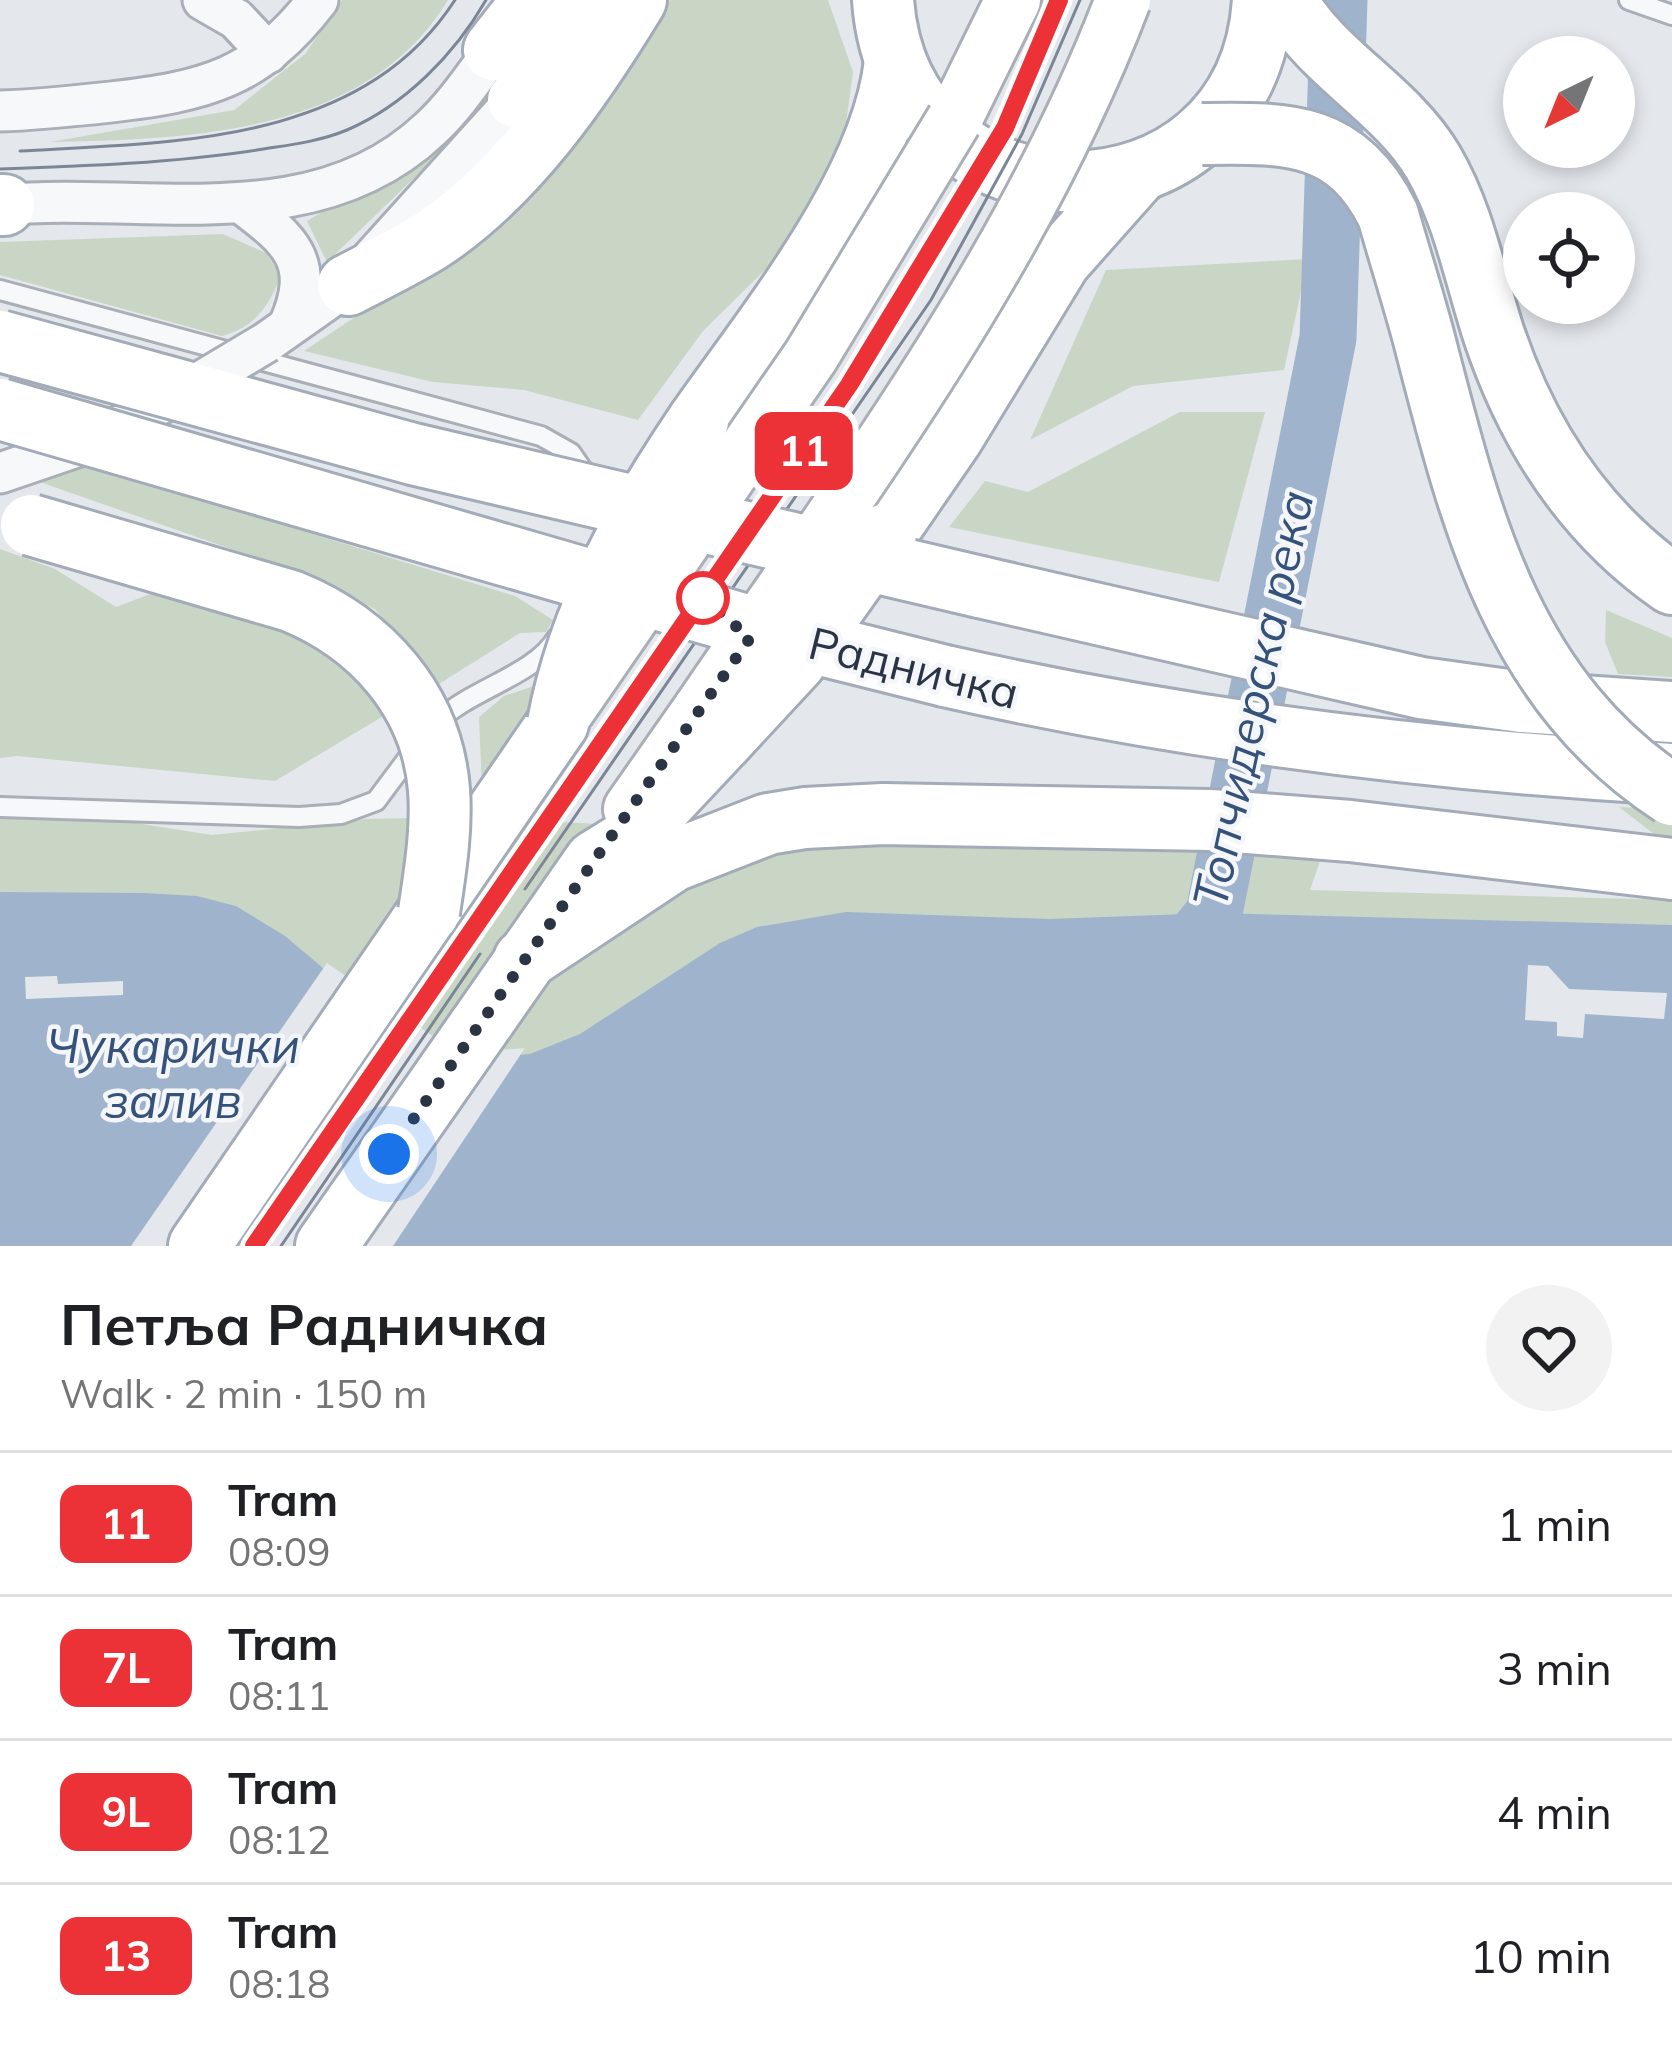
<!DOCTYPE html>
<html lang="en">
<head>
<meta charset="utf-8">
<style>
	body { margin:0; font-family:Mulish,sans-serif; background:#f2f2f2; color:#202124; height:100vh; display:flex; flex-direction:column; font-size:45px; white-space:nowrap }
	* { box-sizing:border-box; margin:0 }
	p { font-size:39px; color:#757577 }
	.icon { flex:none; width:66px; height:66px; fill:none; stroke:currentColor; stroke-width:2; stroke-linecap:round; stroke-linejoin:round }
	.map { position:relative; height:1246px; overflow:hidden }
	.details { display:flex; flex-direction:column; background:#fff; flex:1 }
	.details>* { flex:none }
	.badge { padding:0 24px; border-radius:18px; font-size:42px; line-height:78px }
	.needle { width:78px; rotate:223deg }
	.fabs { position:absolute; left:1503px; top:36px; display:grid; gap:24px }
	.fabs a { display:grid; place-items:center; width:132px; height:132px; border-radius:50%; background:#fff; box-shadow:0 6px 18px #0003; font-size:60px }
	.you { position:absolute; width:60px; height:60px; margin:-30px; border:9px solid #fff; border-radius:50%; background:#1a73e8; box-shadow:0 0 0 18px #1a73e833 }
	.map>.badge { position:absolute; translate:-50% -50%; box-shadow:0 0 0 6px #fff }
	.round { display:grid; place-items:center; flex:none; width:126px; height:126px; border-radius:63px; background:#f2f2f2 }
	.headline { display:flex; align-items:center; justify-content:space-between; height:204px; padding:0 60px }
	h1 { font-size:57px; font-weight:700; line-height:90px }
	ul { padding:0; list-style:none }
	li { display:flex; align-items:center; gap:36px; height:144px; padding:0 60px; border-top:3px solid #e0e0e0 }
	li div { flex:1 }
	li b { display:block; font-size:45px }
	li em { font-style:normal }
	li .badge { min-width:132px; font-weight:700; text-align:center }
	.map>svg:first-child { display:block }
	.green { fill:#c9d6c5 }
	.water { fill:#9fb4cc }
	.pier { fill:#e4e7ec }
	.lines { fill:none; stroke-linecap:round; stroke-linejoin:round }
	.river { stroke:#9fb4cc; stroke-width:57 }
	.lane-casing { stroke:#a9aeb7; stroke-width:24 }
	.street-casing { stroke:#a9aeb7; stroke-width:45 }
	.secondary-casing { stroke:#a9aeb7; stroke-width:60 }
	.primary-casing { stroke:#a3abb8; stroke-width:66 }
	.lane { stroke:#f7f8fa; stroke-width:18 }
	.street { stroke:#f7f8fa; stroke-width:39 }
	.secondary { stroke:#fff; stroke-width:54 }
	.primary { stroke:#fff; stroke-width:60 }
	.tram { stroke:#7d8696; stroke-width:3 }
	.street-bridge-casing { stroke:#a9aeb7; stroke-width:45; stroke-linecap:butt }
	.secondary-bridge-casing { stroke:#a9aeb7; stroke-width:60; stroke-linecap:butt }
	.primary-bridge-casing { stroke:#a3abb8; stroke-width:66; stroke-linecap:butt }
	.street-bridge { stroke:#f7f8fa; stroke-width:39 }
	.secondary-bridge { stroke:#fff; stroke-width:54 }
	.primary-bridge { stroke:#fff; stroke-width:60 }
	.line-casing { stroke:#fff; stroke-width:27 }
	.line { stroke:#ed3237; stroke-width:18 }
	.walk { stroke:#2b3445; stroke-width:12; stroke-dasharray:0 21.6 }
	.stop-dot { fill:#fff; stroke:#ed3237; stroke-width:6 }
	.labels { text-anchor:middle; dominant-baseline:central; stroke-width:9; stroke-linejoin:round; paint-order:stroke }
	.street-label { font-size:45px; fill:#2b3445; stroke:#f4f6f9 }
	.water-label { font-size:48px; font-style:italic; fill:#34527a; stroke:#f4f6f9 }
</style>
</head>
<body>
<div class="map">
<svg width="1672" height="1246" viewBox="0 0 1672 1246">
	<rect width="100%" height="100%" fill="#e4e7ec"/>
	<g class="green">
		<path d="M342 0H448C366 135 190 139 50 142L234 110 305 54Z"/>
		<polygon points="670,0 828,0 853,72 843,146 772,263 703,331 638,420 524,390 433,382 304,351 370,307 567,147"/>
		<polygon points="470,124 327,262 307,221"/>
		<path d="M223 234 266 253 281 276C268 307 256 326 222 336L0 275V242Z"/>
		<polygon points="1308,259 1284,370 1133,386 1030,440 1106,270"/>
		<polygon points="1180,412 1265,412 1219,582 949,527 985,481 1028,492"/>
		<polygon points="84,464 515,596 553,620 546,632 520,633 439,684 375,609 294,571 34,480"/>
		<polygon points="0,549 55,569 116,607 166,588 323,644 390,712 275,781 17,756 0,758"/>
		<polygon points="1606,610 1672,638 1672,677 1618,674 1605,642"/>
		<polygon points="546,682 482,789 479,717 504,696"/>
		<polygon points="34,807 212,835 367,819 457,817 911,839 1330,832 1310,890 1672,900 1672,1246 0,1246 0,809"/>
		<polygon points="1619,807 1672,809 1672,848"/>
	</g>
	<polygon class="water" points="0,892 143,893 197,896 236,906 285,936 336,979 434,1045 476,1058 530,1054 580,1034 720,943 757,927 846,912 1049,919 1214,913 1672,925 1672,1246 0,1246"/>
	<g class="pier">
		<polygon points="327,963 437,1039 476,1052 525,1048 393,1246 131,1246"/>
		<polygon points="1528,965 1548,966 1569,989 1667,993 1664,1019 1585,1014 1583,1038 1557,1036 1557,1022 1525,1020"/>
		<polygon points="57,976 58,984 123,981 123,995 26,999 25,977"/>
	</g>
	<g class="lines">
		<polyline class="river" points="1165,976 1214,913 1328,338 1339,0"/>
		<defs>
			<g id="lane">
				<polyline points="1629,0 1672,15"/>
				<polyline points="0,290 541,436 571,453 591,482"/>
				<path d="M434 725C468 689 533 677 557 638"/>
				<polyline points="0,807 299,817 341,814 376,801 417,746"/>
			</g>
			<g id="street">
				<polyline points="203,0 236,19 268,53"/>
				<path d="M0 111C37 110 74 106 111 102 205 91 257 79 318 0"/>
				<path d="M241 203C290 240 317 261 289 325"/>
				<path d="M0 205C145 191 313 240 430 129 455 106 474 77 494 50"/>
				<polyline points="267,342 348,285 515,100"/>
				<polyline points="0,473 91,442 191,387"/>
			</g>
			<g id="secondary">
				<polyline points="515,100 595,0"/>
				<polyline points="954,120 1013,0"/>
				<polyline points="631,809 701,709"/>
			</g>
			<g id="primary">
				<path d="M883 0C900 241 1248 243 1263 0"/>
				<path d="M1286 0C1323 65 1395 98 1433 162 1464 215 1475 277 1494 335 1528 436 1583 522 1672 584"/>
				<polyline points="494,50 533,0"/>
				<polyline points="0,205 4,205"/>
				<path d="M348 285C375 271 404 257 430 241 517 184 583 87 636 0"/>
				<path d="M698 421C768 321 882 183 895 61"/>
				<polyline points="886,534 952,438 1060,261 1139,172"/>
				<polyline points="980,587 1421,688 1522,702 1672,712"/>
				<path d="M945 676C1184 730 1427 760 1672 774"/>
				<polyline points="524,960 673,861 768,824 805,818 883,814 1210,820 1350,831 1672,869"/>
				<polyline points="199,1246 558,723"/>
				<polyline points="326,1246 595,861 629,840 721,742"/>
			</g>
		</defs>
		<use href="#lane" class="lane-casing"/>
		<use href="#street" class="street-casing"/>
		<use href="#secondary" class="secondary-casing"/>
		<use href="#primary" class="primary-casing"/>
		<use href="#lane" class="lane"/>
		<use href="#street" class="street"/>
		<use href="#secondary" class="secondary"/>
		<use href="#primary" class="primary"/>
		<g class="tram">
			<path d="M20 151C174 142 361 145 455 0"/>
			<path d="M0 169C86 166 172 163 257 150 288 145 318 142 347 130 405 105 455 54 486 0"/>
			<polyline points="525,889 931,300 1022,134 1080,0"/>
			<polyline points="254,1246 849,385 1005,127 1059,0"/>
			<polyline points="281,1246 480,954"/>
		</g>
		<defs>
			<polyline id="street-bridge" points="200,382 267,342"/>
			<g id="secondary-bridge">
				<path d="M701 709C856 481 1024 260 1123 0"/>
				<polyline points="567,710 811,356 954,120"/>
			</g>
			<g id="primary-bridge">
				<path d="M1202 134C1286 133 1346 130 1388 215 1400 257 1413 298 1424 339 1470 516 1509 688 1672 795"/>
				<polyline points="0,341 413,454 980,587"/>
				<polyline points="0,409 777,634 945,676"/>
				<path d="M31 525 291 601C370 633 432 700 439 790 442 830 435 872 429 912"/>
				<path d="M558 723C579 612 635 514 698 421"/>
				<polyline points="721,742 796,661 886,534"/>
			</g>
		</defs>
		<use href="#street-bridge" class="street-bridge-casing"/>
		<use href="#secondary-bridge" class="secondary-bridge-casing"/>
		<use href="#primary-bridge" class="primary-bridge-casing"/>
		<use href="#street-bridge" class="street-bridge"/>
		<use href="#secondary-bridge" class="secondary-bridge"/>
		<use href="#primary-bridge" class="primary-bridge"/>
	</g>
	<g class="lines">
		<defs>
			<polyline id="line" points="254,1246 849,385 1005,128 1059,0"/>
		</defs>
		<use href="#line" class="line-casing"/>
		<use href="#line" class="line"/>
		<polyline class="walk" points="389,1154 750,638 703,598"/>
	</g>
	<circle class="stop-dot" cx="703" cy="598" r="24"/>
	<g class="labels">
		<g class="street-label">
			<text transform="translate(914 667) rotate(14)">Радничка</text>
		</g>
		<g class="water-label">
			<text transform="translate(1252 699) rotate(-78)">Топчидерска река</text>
			<text x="173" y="1045">Чукарички<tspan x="173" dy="55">залив</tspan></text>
		</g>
	</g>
</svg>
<div class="fabs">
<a><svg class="needle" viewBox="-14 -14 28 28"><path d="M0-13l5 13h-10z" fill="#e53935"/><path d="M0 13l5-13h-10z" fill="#757577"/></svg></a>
<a><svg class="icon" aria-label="locate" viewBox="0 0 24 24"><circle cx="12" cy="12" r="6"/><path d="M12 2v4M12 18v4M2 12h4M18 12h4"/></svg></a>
</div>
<div class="you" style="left:389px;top:1154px"></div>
<b class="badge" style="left:804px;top:451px;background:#ed3237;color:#fff">11</b>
</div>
<section class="details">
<div class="headline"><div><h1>Петља Радничка</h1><p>Walk · 2 min · 150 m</p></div><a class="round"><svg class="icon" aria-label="heart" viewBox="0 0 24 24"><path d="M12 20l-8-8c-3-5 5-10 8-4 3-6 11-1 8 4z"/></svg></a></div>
<ul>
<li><span class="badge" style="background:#ed3237;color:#fff">11</span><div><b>Tram</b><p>08:09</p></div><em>1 min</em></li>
<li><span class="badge" style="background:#ed3237;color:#fff">7L</span><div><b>Tram</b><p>08:11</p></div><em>3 min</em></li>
<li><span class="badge" style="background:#ed3237;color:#fff">9L</span><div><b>Tram</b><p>08:12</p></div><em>4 min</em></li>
<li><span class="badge" style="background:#ed3237;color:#fff">13</span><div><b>Tram</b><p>08:18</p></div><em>10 min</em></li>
</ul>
</section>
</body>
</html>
